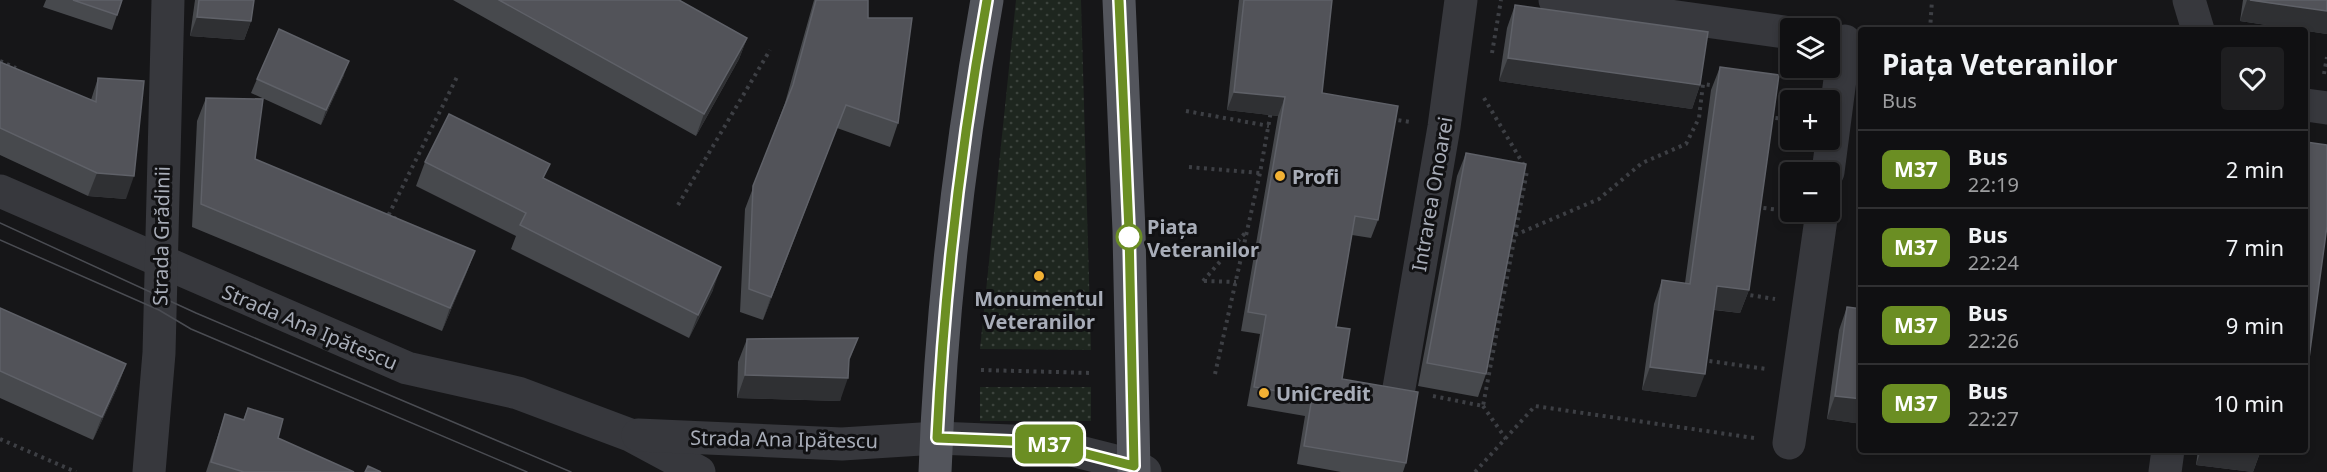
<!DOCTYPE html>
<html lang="en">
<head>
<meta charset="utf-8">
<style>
	body { margin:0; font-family:"Noto Sans",sans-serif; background:#1e1e20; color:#f1f3f6; height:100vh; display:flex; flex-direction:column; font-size:22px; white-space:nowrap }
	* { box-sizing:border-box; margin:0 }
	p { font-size:20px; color:#9c9d9f }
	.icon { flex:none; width:33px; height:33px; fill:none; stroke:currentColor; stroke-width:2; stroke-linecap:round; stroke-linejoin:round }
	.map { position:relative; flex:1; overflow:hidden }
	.drawer { position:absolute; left:1858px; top:27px; width:450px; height:426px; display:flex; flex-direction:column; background:#101012; border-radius:6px; box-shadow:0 3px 9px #0003,0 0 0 2px #303032 }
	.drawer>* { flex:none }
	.badge { padding:0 12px; border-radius:9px; font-size:21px; line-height:39px }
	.controls { position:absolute; left:1780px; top:18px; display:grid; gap:12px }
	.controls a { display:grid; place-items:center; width:60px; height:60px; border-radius:6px; background:#101012; box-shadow:0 3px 9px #0003,0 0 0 2px #303032; font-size:30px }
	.map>.badge { position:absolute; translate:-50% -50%; box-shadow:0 0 0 3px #fff }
	.round { display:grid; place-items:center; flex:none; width:63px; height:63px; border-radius:6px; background:#1e1e20 }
	.headline { display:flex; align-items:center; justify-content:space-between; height:102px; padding:0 24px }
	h1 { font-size:28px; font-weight:700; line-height:45px }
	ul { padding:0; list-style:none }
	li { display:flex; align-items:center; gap:18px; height:78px; padding:0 24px; border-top:2px solid #303032 }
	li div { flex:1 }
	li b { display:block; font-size:22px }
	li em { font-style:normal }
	li .badge { min-width:66px; font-weight:700; text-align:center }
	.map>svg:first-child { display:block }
	.grass { fill:url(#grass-dots) }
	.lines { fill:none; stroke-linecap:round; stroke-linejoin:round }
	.path { stroke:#3d3f44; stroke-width:4; stroke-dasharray:3 4.5; stroke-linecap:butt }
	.minor { stroke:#37383d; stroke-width:33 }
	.major { stroke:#53555c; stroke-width:33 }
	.tram { stroke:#4a4c52; stroke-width:1.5 }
	.wall { fill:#47494d }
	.shaded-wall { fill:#2f3033 }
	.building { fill:#525359; stroke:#5f6168; stroke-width:1.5 }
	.line-casing { stroke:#fff; stroke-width:14 }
	.line { stroke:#6b8e23; stroke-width:9 }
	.poi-dot { fill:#f2b134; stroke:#111113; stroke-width:2 }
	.stop-dot { fill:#fff; stroke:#6b8e23; stroke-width:3 }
	.labels { text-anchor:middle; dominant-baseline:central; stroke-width:6; stroke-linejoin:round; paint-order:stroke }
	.poi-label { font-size:20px; font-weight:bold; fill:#a8adb8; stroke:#111113; text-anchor:start }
	.street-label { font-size:20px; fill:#a8adb8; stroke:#111113 }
	.stop-label { font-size:20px; font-weight:bold; fill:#a8adb8; stroke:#111113; text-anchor:start }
</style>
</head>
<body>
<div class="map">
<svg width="2327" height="472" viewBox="0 0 2327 472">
	<defs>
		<pattern id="grass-dots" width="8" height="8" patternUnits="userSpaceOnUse" patternTransform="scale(1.5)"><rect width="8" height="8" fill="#1e261f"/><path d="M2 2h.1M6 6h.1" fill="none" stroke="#3c433d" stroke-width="1.8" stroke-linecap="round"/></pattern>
	</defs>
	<rect width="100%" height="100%" fill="#161618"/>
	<g class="grass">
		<polygon points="1016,0 1081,0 1091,350 980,349"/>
		<rect x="980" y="387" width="111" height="34"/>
	</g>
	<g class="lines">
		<g class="path">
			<polyline points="1930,30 1932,0"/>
			<polyline points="1492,53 1501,0"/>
			<polyline points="0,61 16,68"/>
			<polyline points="2324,74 2327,57"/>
			<polyline points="1772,93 1804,97"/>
			<polyline points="1484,98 1525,167"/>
			<polyline points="1186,111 1269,126"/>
			<polyline points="1768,117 1791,120"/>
			<polyline points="1391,119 1410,122"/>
			<polyline points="1189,167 1260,173"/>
			<polyline points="678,205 770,50"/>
			<polyline points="1756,207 1787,211"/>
			<polyline points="396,219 389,214 457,77"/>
			<polyline points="1515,235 1599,199 1642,163 1686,144 1699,118 1703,84 1717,86"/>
			<polyline points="1203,281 1246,232"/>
			<polyline points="1204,281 1236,282"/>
			<polyline points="1743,294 1775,299"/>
			<polyline points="1702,360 1766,369"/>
			<polyline points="981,370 1092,373"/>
			<polyline points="1215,374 1260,173 1271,111"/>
			<polyline points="1433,396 1483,406 1527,171 1522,170"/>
			<polyline points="1483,406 1506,439"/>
			<polyline points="0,439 76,472"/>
			<polyline points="1475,472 1535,406 1754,438"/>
		</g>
		<g class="minor">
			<polyline points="1555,0 1791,33"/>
			<polyline points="2189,0 2198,30"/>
			<polyline points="2306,105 2327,108"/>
			<polyline points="1828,172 1845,41"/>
			<polyline points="0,191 407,368 518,393 630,435 699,472"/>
			<polyline points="1399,388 1444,127 1461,0"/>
			<polyline points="638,435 842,444 937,438 1040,442 1135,466 1145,472"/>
			<polyline points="1789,443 1822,212"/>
			<polyline points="149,472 159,353 168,0"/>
			<polyline points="2165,472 2168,450"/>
		</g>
		<g class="major">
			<polyline points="1119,0 1129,231 1134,472"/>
			<path d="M935 472C941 314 959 156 987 0"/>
		</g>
		<g class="tram">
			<polyline points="0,223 196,313 571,472"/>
			<polyline points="0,240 159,310 191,329 527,472"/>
		</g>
	</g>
	<g class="wall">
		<polygon points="46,0 122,0 112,30 43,7"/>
		<polygon points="195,0 254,0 251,21 244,40 190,36"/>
		<polygon points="453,0 679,0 747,38 739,59 696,136"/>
		<polygon points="814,0 868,0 868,18 898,123 890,147 837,128 763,320 740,312 745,209 785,103"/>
		<polygon points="1239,0 1332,0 1322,93 1378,220 1371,238 1352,235 1336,327 1342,379 1406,463 1403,472 1341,472 1297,464 1305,416 1247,406 1260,334 1241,331 1278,116 1227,110"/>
		<polygon points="2243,0 2327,0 2327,34 2240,21"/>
		<polygon points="1515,5 1700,85 1692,109 1499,81 1507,28"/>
		<polygon points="0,62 91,100 98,78 126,199 88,196 0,155"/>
		<polygon points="1720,67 1749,290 1740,313 1714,310 1696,397 1642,390 1654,304 1662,280 1685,283 1711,90"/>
		<polygon points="344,75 321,125 251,93 257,79"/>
		<polygon points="206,98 255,159 475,251 466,274 442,331 192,227 197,121"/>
		<polygon points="1466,153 1486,374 1478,397 1418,386 1457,176"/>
		<polygon points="425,162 545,179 713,290 689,338 511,249 516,236 416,186"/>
		<polygon points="1847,307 1862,309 1862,424 1827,419 1839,330"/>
		<polygon points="0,308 126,364 117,388 93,440 0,398"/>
		<polygon points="747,339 849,363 840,401 737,398 738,362"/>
		<polygon points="248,408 278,438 354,472 206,472 225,414 243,420"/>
		<polygon points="2198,450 2261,450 2253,472 2196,465"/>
	</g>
	<g class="shaded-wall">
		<polygon points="2247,0 2327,11 2327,34 2240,21"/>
		<polygon points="197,17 251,21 244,40 190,36"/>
		<polygon points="747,38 739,59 696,136 704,114"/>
		<polygon points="1508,58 1700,85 1692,109 1499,81"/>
		<polygon points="349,61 344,75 321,125 326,110"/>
		<polygon points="1234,92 1285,97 1278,116 1227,110"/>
		<polygon points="846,105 837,128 763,320 771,297"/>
		<polygon points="97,173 134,176 126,199 88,196"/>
		<polygon points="475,251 466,274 442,331 450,308"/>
		<polygon points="721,267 713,290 689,338 698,315"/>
		<polygon points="1717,286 1749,290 1740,313 1709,309"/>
		<polygon points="858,338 843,378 848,378 840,401 737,398 745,375 849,359"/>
		<polygon points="126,364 117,388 93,440 102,417"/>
		<polygon points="1650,367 1705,374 1696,397 1642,390"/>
		<polygon points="1835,396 1862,399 1862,424 1827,419"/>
		<polygon points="2201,450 2261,450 2253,472 2196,465"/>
	</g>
	<g class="building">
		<polygon points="73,0 122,0 117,15"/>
		<polygon points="199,0 254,0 251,21 197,17"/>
		<polygon points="499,0 679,0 747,38 704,114"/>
		<polygon points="816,0 868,0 868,18 912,18 898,123 846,105 771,297 749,289 753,186 793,85"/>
		<polygon points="1244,0 1332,0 1322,93 1398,106 1378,220 1355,216 1336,327 1350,329 1342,379 1418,392 1406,463 1304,446 1312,397 1254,387 1266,315 1248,312 1285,97 1234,92"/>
		<polygon points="2250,0 2327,0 2327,11"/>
		<polygon points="1515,5 1708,32 1700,85 1508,58"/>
		<polygon points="279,29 349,61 326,110 257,79"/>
		<polygon points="0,62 96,102 98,78 144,81 134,176 97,173 0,128"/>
		<polygon points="1720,67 1779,75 1749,290 1717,286 1705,374 1650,367 1662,280 1690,284"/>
		<polygon points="206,98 263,99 255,159 475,251 450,308 201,204"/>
		<polygon points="449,114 550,164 543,178 721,267 698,315 520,225 526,213 425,162"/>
		<polygon points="2306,142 2327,145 2327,226 2307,373 2306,372"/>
		<polygon points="1466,153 1526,164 1486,374 1427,363"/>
		<polygon points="1847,307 1862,309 1862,399 1835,396"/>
		<polygon points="0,308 126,364 102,417 0,371"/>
		<polygon points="858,338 849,359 848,378 745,375 747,339"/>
		<polygon points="248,408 283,419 278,438 354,472 244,472 211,462 225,414 244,420"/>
		<polygon points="368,466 381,472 365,472"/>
	</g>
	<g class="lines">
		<defs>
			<path id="line" d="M987 0C961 145 944 291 937 438L1040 442 1134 466 1129 231 1119 0"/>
		</defs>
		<use href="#line" class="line-casing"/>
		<use href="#line" class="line"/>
	</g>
	<g class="poi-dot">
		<circle cx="1280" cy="176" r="6"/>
		<circle cx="1039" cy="276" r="6"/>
		<circle cx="1264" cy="393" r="6"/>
	</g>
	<circle class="stop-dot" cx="1129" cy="237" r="12"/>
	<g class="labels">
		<g class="poi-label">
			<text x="1292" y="176">Profi</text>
			<text x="1039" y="298" text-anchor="middle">Monumentul<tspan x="1039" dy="23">Veteranilor</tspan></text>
			<text x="1276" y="393">UniCredit</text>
		</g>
		<g class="street-label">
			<text transform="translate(1432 194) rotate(-80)">Intrarea Onoarei</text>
			<text transform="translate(161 236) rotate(-89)">Strada Grădinii</text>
			<text transform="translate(310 327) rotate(23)">Strada Ana Ipătescu</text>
			<text transform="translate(784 439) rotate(1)">Strada Ana Ipătescu</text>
		</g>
		<g class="stop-label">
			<text x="1147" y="226">Piața<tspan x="1147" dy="23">Veteranilor</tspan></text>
		</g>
	</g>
</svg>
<div class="controls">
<a><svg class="icon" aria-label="layers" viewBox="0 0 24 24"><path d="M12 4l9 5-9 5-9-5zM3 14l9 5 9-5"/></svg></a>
<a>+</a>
<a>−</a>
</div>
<b class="badge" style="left:1049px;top:444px;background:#6b8e23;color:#fff">M37</b>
<section class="drawer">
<div class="headline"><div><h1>Piața Veteranilor</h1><p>Bus</p></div><a class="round"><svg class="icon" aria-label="heart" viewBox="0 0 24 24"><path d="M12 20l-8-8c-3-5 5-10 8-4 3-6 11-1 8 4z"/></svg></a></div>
<ul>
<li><span class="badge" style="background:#6b8e23;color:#fff">M37</span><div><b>Bus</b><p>22:19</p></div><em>2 min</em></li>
<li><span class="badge" style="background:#6b8e23;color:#fff">M37</span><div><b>Bus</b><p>22:24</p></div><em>7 min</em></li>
<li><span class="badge" style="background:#6b8e23;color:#fff">M37</span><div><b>Bus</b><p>22:26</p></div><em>9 min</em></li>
<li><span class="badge" style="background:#6b8e23;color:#fff">M37</span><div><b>Bus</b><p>22:27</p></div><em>10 min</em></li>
</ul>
</section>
</div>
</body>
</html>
